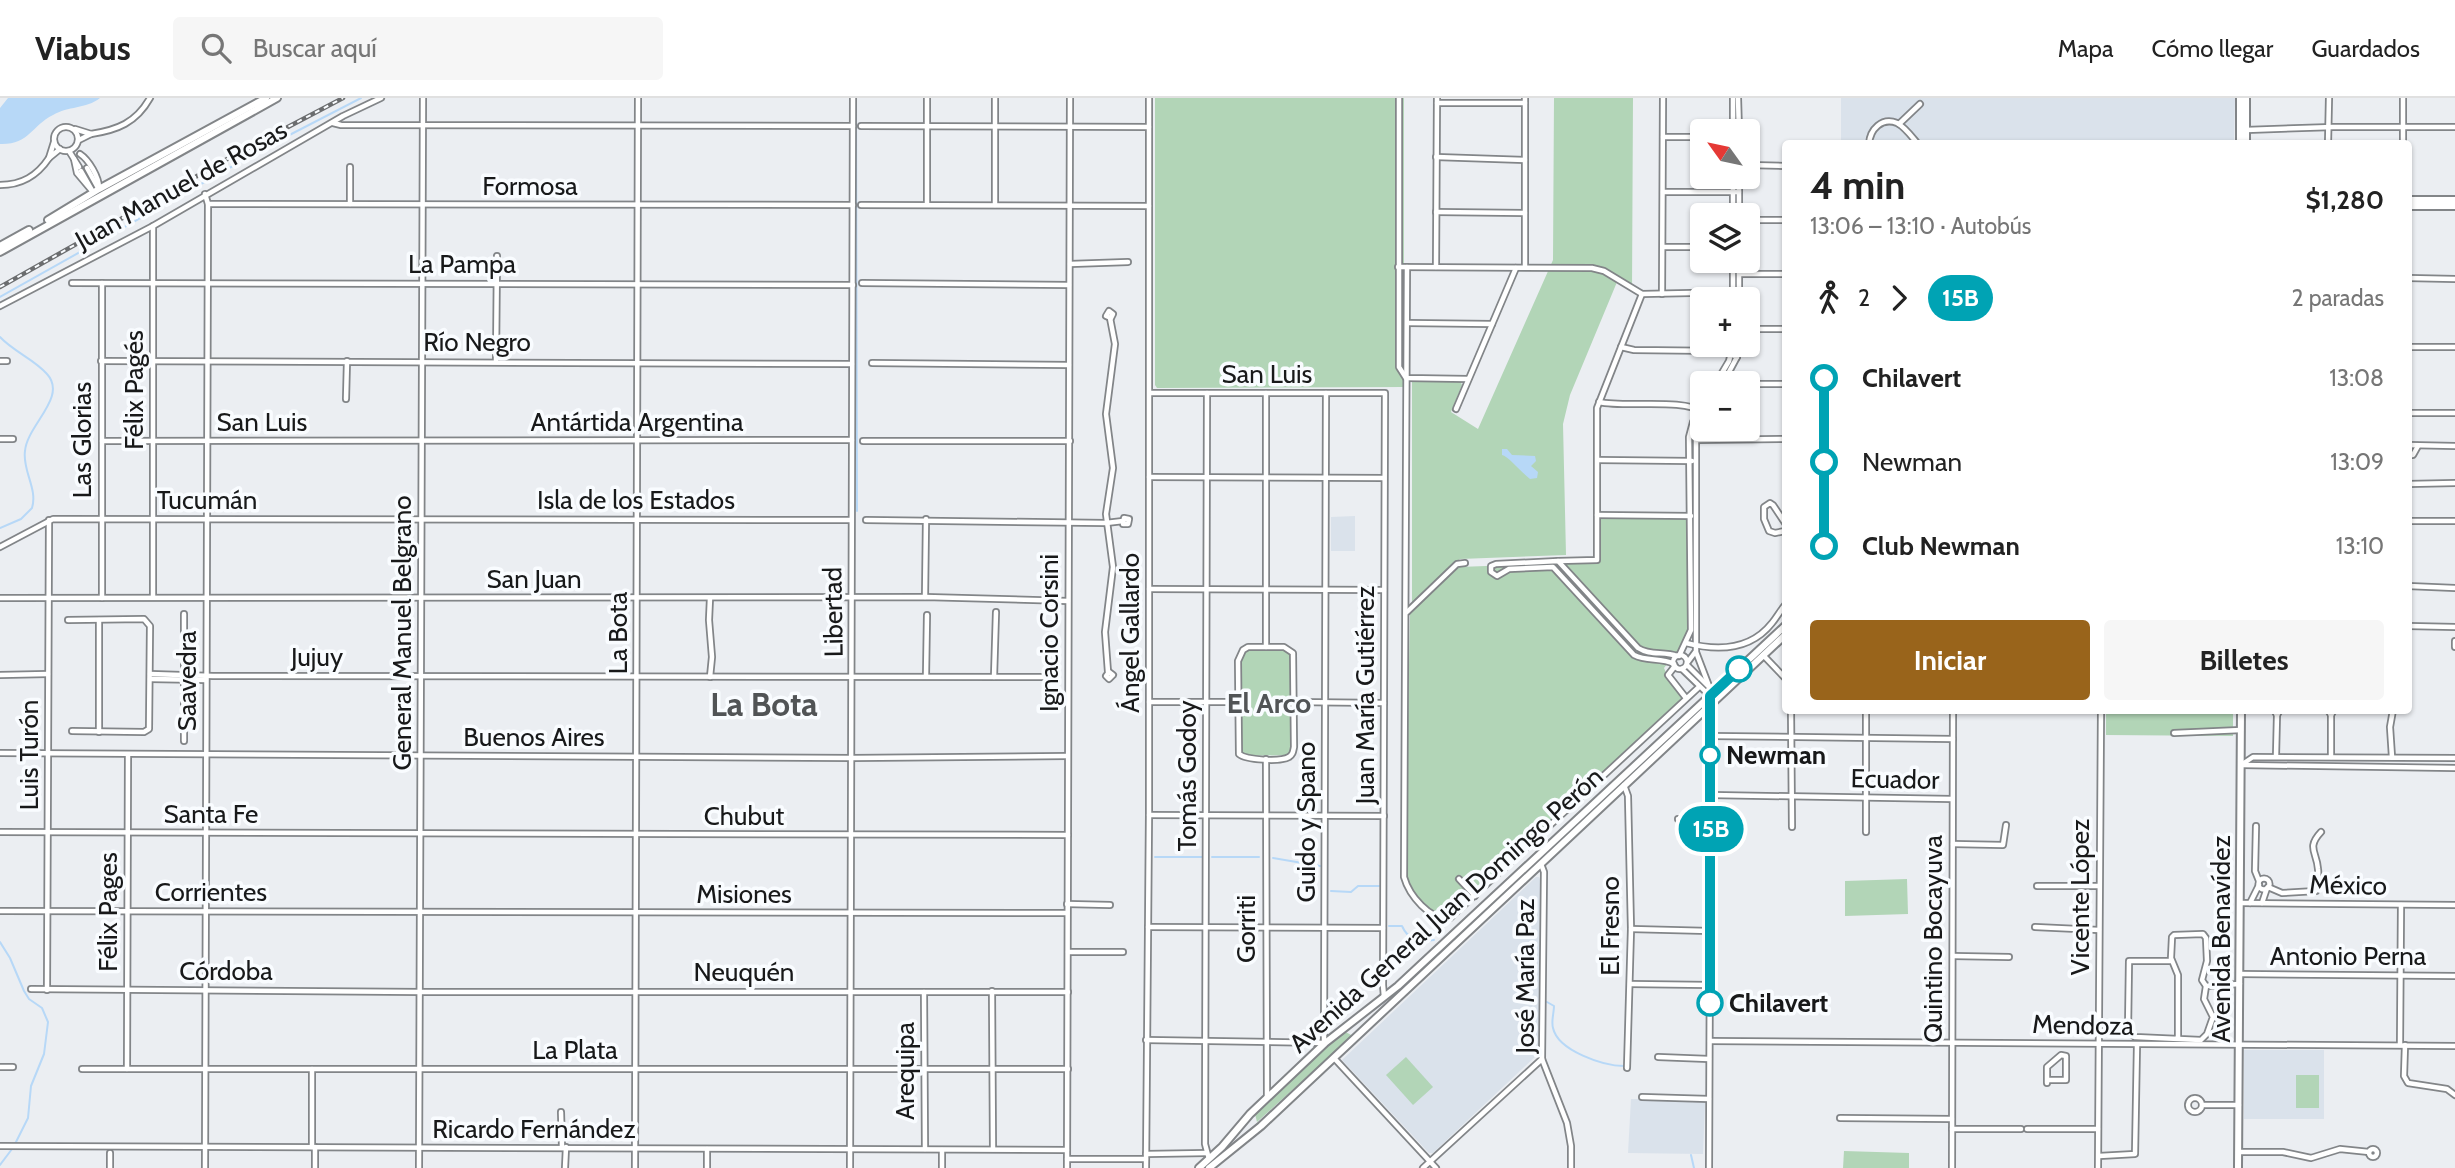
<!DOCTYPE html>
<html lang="es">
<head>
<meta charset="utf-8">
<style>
	body { margin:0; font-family:Cabin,sans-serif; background:#f6f6f6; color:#222; height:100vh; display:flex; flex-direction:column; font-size:26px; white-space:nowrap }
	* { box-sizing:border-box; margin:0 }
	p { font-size:23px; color:#767676 }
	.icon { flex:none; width:38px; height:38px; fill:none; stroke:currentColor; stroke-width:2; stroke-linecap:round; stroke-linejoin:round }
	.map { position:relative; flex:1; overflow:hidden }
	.side { position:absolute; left:1782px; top:42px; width:630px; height:574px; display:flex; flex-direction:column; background:#fff; border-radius:7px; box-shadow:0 2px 5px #0004 }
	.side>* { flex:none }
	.badge { padding:0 14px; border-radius:23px; font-size:24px; line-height:46px }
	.needle { width:46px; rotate:303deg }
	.buttons { position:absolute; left:1690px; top:21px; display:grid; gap:14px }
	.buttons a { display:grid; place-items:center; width:70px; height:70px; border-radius:7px; background:#fff; box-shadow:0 2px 5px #0004; font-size:35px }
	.map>.badge { position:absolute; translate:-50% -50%; box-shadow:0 0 0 4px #fff }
	.legs { display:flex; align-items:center; gap:10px; height:77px; padding:0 28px; font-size:23px }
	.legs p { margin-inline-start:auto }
	.head { display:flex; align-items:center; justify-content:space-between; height:119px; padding:0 28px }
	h1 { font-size:38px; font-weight:700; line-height:52px }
	.action { display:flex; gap:14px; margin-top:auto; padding:14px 28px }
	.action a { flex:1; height:80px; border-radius:7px; background:#99641b; color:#fff; font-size:28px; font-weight:700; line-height:80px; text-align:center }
	.action a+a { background:#f6f6f6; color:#222 }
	ul { padding:0 28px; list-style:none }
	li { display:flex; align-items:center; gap:24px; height:84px; font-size:26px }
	li i { display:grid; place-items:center; width:10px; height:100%; margin:0 9px; background:currentColor }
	li i::after { content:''; width:18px; height:18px; margin:-9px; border:5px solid; border-radius:50%; background:#fff }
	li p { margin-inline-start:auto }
	li:first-child i { background:linear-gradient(#0000 50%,currentColor 0) }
	li:last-child i { background:linear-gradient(currentColor 50%,#0000 0) }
	header { display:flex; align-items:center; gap:42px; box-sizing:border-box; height:98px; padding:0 35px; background:#fff; border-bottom:2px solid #e0e0e0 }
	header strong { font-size:33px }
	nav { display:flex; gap:38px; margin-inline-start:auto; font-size:24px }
	.search { width:490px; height:63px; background:#f6f6f6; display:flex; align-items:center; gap:18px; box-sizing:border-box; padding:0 24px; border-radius:7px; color:#767676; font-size:26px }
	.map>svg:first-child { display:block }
	.built { fill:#dae2eb }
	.green { fill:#b2d5b7 }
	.water { fill:#b7d8f7 }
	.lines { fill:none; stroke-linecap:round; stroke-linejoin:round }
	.stream { stroke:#b7d8f7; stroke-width:2 }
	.minor-casing { stroke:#828588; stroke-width:8 }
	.major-casing { stroke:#828588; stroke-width:10 }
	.minor { stroke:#fff; stroke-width:4.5 }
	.major { stroke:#fff; stroke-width:6 }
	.rail-casing { stroke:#6b6d6f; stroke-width:4.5 }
	.rail { stroke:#f9fcff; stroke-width:2; stroke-dasharray:5; stroke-linecap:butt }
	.line-1-casing { stroke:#fff; stroke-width:16 }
	.line-1 { stroke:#00a3b4; stroke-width:10 }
	.stop-1-dot { fill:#fff; stroke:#00a3b4; stroke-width:3.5 }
	.labels { text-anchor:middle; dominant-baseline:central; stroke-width:7; stroke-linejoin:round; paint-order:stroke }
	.street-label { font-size:26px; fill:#18191a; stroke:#f9fcff }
	.stop-label { font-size:26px; font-weight:bold; fill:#18191a; stroke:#f9fcff; text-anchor:start }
	.neighbourhood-label { font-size:28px; font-weight:bold; fill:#515456; stroke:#f9fcff }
	.district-label { font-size:33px; font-weight:bold; fill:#515456; stroke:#f9fcff }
</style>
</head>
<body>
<header>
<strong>Viabus</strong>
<div class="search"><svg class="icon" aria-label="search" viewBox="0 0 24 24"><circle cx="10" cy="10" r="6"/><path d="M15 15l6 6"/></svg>Buscar aquí</div>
<nav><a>Mapa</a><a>Cómo llegar</a><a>Guardados</a></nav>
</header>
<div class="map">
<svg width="2455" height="1070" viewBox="0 0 2455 1070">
	<rect width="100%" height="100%" fill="#ebeef2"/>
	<g class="built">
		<polygon points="1841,0 2235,0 2234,45 1841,45"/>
		<polygon points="1355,418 1355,453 1331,453 1331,419"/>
		<polygon points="1536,779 1539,779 1540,781 1539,955 1433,1055 1429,1055 1342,962"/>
		<rect x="2244" y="952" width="80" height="69"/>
		<polygon points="1631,1001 1700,1002 1705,1005 1703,1056 1628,1055"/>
	</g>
	<g class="green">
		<polygon points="1155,0 1404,0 1404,289 1157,290 1155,287"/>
		<polygon points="1554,0 1633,0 1632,193 1617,184 1570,297 1563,326 1566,457 1460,461 1412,506 1412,283 1460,282 1462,287 1451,314 1478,331 1553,162"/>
		<path d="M1599 420 1687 421 1688 532 1685 543 1664 570C1668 582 1680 589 1683 601L1451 817C1430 820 1410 795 1405 777L1410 515 1459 469 1599 464Z"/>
		<polygon points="1248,552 1284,552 1291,557 1292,647 1290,654 1286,657 1246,658 1240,652 1240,564 1241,559"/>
		<polygon points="2106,613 2233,613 2233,638 2106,637"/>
		<polygon points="1907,781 1908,816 1845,818 1845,783"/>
		<polygon points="1344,933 1351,937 1351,939 1257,1024 1255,1016"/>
		<polygon points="1406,959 1433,989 1413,1007 1386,977"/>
		<rect x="2296" y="977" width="23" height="33"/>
		<polygon points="1844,1053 1909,1055 1909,1070 1843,1070"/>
	</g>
	<g class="water">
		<path d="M8 0H100C86 11 68 8 53 17 31 28 29 47 0 46V10Z"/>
		<path d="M1502 351H1507L1512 357 1535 358 1536 363 1531 368 1538 374 1537 380 1530 381C1521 374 1508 358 1502 357Z"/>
	</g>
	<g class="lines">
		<g class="stream">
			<polyline points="856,0 857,413"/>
			<polyline points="0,199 272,46 361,0"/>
			<path d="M0 239C14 254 34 261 47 276 68 299 27 327 25 353 22 372 38 391 32 410L21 421 0 430"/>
			<polyline points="1155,759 1202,759"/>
			<polyline points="1212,759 1259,759"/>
			<polyline points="1273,760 1320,768"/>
			<polyline points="1331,793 1351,794 1358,788 1379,788"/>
			<path d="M1389 828H1402C1408 842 1419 844 1434 842"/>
			<polyline points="0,844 10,860 24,893 29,901 42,910 48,924 44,956 31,988 28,1020 15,1046"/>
			<path d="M1547 904 1554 908C1554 915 1551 923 1553 930 1558 953 1604 968 1624 968"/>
			<polyline points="1691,1057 1694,1070"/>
			<polyline points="0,1067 12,1051"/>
		</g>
		<defs>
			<g id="minor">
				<polyline points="1399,0 1399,269 1406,280 1468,281"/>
				<polyline points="1738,0 1739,33"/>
				<polyline points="2403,0 2403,46"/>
				<polyline points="1437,5 1525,5"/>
				<polyline points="333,25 341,27 853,28"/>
				<polyline points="1899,26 1920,6"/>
				<polyline points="861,28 1149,29"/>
				<circle cx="66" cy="41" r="12"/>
				<polyline points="75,31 91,36 79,42"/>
				<polyline points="2246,32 2333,29 2455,29"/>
				<polyline points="1733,33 1733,0"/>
				<path d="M91 36C117 32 136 25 150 0"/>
				<polyline points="1663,39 1703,39"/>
				<polyline points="54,44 49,60 60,51"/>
				<path d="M1869 46C1870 31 1882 19 1897 25 1905 29 1912 39 1918 46"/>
				<polyline points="2328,46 2329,0"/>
				<polyline points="69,53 79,69"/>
				<path d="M80 56C89 62 99 79 99 90"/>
				<polyline points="1436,59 1525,62"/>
				<polyline points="74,61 77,75 93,94"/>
				<polyline points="1748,67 1785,68"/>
				<polyline points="350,69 350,106"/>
				<polyline points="87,70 98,90"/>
				<polyline points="81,73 93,94"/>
				<polyline points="1739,79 1739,117"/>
				<path d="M0 87C22 87 37 78 49 60"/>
				<polyline points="1663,94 1739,94"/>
				<polyline points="205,96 208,106 205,1070"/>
				<polyline points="208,106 853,107"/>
				<polyline points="927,106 927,0"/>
				<polyline points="861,107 1149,108"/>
				<polyline points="995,107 995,0"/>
				<polyline points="1436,114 1525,115"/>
				<polyline points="1733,117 1733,79"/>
				<polyline points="1748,122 1785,122"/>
				<polyline points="153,128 153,499"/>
				<polyline points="1663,149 1703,149"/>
				<polyline points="1733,163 1733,201"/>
				<polyline points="1739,163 1739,201"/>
				<polyline points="1070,166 1128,164"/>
				<polyline points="1398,169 1592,170 1604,173 1642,196 1739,194"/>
				<path d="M1407 169 1404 779C1409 797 1430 823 1450 820L1699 589"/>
				<polyline points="1436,169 1437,0"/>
				<polyline points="1525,169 1525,0"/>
				<polyline points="1739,176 1785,176"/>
				<polyline points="2408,180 2455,181"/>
				<polyline points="72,185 853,187"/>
				<polyline points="862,185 1069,187"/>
				<polyline points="1662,196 1663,0"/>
				<polyline points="0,208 153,128 343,18 381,0"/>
				<polygon points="1109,213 1113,216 1111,220 1106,218"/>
				<polyline points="1408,225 1492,226"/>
				<polyline points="1748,231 1785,231"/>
				<polyline points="1621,249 1634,252 1721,253 1737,259"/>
				<polyline points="2408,249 2455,249"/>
				<polyline points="0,263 7,263"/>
				<polyline points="101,263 852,266"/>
				<polyline points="496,263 497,158"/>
				<polyline points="872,265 1069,267"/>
				<polyline points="1724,283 1738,285"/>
				<polyline points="1716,285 1729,263 1733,247"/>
				<polyline points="1723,285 1737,259 1739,247"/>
				<polyline points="1748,286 1785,286"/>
				<polyline points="1150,295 1385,295 1383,887 1384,899"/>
				<polyline points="1207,295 1205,1046 1209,1061"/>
				<polyline points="1266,295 1266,549"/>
				<polyline points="346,301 347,263"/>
				<path d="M1599 304C1627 310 1682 300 1703 314"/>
				<polyline points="1456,311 1516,170"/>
				<polyline points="2408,315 2455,315"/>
				<polyline points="0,341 13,341"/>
				<polyline points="1696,342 1785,341"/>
				<polyline points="102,343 852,342"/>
				<polyline points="863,343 1070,343"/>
				<polyline points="2408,347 2455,348"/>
				<polyline points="2408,357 2413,357 2418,348"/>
				<polyline points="1598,362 1692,363"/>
				<polyline points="1149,379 1384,380"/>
				<polyline points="2408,386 2455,385"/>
				<polyline points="1597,417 1691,418"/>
				<polygon points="1124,420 1129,421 1128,426 1123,426"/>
				<polyline points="866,422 1106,425 1123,423"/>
				<polyline points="2408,423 2455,423"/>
				<polyline points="1785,425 1773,407 1770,405 1764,409 1764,421 1769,433 1775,435 1785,433"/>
				<polyline points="0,449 53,421 851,422"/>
				<polyline points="1558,463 1597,462 1597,310 1642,196"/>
				<polyline points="2408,488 2455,490"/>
				<polyline points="1149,491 1384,492"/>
				<polyline points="925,499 926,421"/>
				<polyline points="0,500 925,499 1068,503"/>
				<polyline points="102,500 102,185"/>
				<polyline points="1407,514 1457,466 1465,465"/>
				<polyline points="184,516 184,643"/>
				<polyline points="68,522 144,521 150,528 149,631 144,634 72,633"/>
				<polyline points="2408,528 2455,529"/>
				<polyline points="2455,543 2455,549"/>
				<path d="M1686 545C1717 553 1750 553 1772 525 1777 519 1780 513 1785 507"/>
				<path d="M1248 549H1284L1293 555 1294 649C1293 654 1293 656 1289 659 1280 664 1246 662 1239 656L1238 563 1243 552Z"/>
				<polyline points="1696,554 1709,588"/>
				<polyline points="1763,557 1785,580"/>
				<circle cx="1680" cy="564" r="7"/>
				<polyline points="1679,558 1691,532 1689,339 1693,324 1703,306"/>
				<polyline points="1687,565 1696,553 1696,342 1703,319"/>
				<path d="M1674 566C1661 559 1647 564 1634 557L1553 469 1509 471 1497 478 1491 474V468L1496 466 1558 463 1638 550C1650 558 1664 553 1677 558"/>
				<polyline points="1687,567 1710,590 1710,597"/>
				<polyline points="1675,568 1668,577 1686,600"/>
				<polyline points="1682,571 1710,598"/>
				<polyline points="1108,574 1105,534 1113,469 1106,416 1113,370 1106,316 1115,246 1110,220"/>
				<polygon points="1109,574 1113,577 1109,581 1106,578"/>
				<polyline points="150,576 213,578 1056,579"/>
				<polyline points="0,577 48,576"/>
				<polyline points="926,578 927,517"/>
				<polyline points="710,579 712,559 709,522 710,500"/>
				<polyline points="994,579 996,514"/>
				<polyline points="150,581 206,582"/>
				<polyline points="1149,604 1238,604"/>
				<polyline points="1294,604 1384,605"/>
				<polyline points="1791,612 1792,729"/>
				<polyline points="1866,612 1866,734"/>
				<polyline points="2274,612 2277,617 2280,612"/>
				<polyline points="2328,612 2331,617 2334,612"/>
				<polyline points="2331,617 2331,659"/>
				<polyline points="99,634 99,522"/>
				<polyline points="2174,635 2241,632"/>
				<polyline points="1711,638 1953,641"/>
				<polyline points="0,655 852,660 1067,658"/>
				<polyline points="2276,658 2277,617"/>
				<polyline points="2392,659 2390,629 2393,612"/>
				<polyline points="1266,661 1267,999"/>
				<polyline points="2241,667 2253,659 2455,660"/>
				<polyline points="2242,667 2455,670"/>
				<polyline points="1624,687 1628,698 1631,831 1627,970"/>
				<polyline points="1711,697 1952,701"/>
				<polyline points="1149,717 1384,718"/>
				<polyline points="1678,721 1711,721"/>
				<polyline points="2256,728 2255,773 2259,783"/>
				<polyline points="0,734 1068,737"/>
				<polyline points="1953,746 2003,747 2006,727"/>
				<polyline points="1541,766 1544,774 1542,961 1567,1025 1571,1048 1571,1070"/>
				<circle cx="2264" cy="786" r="5.5"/>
				<polyline points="1459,781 1475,798"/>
				<polyline points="2037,788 2099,788"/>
				<path d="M2268 789 2282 795 2316 793C2317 787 2319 778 2318 771 2317 754 2306 750 2321 734"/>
				<polyline points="2241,805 2455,807"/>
				<polyline points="2250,805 2259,787"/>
				<polyline points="2262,805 2267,790"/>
				<polyline points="1067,806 1110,807"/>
				<polyline points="0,813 1067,815"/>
				<polyline points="1148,829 1383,830"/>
				<polyline points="2035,829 2099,832"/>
				<polyline points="1631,831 1710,833"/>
				<polyline points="1068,854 1123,854"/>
				<polyline points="1953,858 2009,859"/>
				<polyline points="2172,863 2129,863 2128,933 2135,939 2201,942 2207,936 2213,919 2204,901 2206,888 2202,882 2207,863 2206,840 2203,836 2174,837 2172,839 2171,860 2178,877 2178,940"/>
				<polyline points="2240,876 2455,878"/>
				<polyline points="1630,886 1710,887"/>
				<polyline points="2206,888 2240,886"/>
				<polyline points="31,891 421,894 1068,894"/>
				<polyline points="47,892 49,422"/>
				<polyline points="992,893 993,1051"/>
				<polyline points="924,894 925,1051"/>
				<polyline points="1146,942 1325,945"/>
				<polyline points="1324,943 1326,295"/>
				<polyline points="1710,943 2455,948"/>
				<polyline points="2400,947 2401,807"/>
				<polyline points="2405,947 2404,978 2408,985 2447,991 2455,997"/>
				<polyline points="1658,959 1709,961"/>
				<polyline points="1334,960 1436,1070"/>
				<polyline points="0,969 13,969"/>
				<polyline points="82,971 1068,971"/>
				<polyline points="127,971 128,657"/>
				<polyline points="312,971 312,1049"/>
				<polyline points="2047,985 2047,969 2061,957 2066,958 2066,982 2047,982"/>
				<polyline points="1642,999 1709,1001"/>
				<circle cx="2195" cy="1007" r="7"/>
				<polyline points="2203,1007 2239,1007"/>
				<polyline points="561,1014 562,1049"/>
				<polyline points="1840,1020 1952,1021"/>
				<polyline points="1952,1031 2021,1031"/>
				<polyline points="2027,1031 2098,1031"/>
				<polyline points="0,1048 1067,1052"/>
				<polyline points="315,1049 315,1070"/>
				<circle cx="2373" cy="1055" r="4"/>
				<polyline points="2238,1054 2283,1054 2311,1060 2340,1051 2369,1054"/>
				<polyline points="110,1055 110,1070"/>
				<polyline points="1146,1056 1207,1055"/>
				<polyline points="2099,1058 2135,1056 2137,947"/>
				<polyline points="1067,1061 1146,1061"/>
				<polyline points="419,1070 423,0"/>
				<polyline points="565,1070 566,1049"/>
				<polyline points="635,1070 638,0"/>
				<polyline points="707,1070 707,1051"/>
				<polyline points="850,1070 853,0"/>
				<polyline points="942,1070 942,1052"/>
				<polyline points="1067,1070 1070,0"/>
				<polyline points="1146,1070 1149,717 1149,0"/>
				<polyline points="1423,1070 1542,961"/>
				<polyline points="1709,1070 1711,605"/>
				<polyline points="1952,1070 1953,612"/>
				<polyline points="2098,1070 2101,612"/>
			</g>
			<g id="major">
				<polyline points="2240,46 2240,0"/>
				<polyline points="2246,46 2246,0"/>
				<polyline points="2408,102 2455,102"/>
				<polyline points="2408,108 2455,108"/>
				<polyline points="48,122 99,91 266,0"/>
				<polyline points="0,148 29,132"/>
				<polyline points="0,154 277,0"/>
				<polyline points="1199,1070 1222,1049 1250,1016 1325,945 1398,888 1785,528"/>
				<polyline points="1209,1070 1261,1028 1785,537"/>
				<polyline points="2238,1070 2241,612"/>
			</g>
		</defs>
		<use href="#minor" class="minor-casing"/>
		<use href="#major" class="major-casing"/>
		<use href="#minor" class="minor"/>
		<use href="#major" class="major"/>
		<defs>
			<polyline id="rail" points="0,189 229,60 343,0"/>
		</defs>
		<use href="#rail" class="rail-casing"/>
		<use href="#rail" class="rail"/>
	</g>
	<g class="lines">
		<defs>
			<polyline id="line-1" points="1710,905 1710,598 1739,571"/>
		</defs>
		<use href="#line-1" class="line-1-casing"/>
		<use href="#line-1" class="line-1"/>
	</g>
	<g class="stop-1-dot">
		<circle cx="1739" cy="571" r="12"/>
		<circle cx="1710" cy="657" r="9"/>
		<circle cx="1710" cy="905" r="12"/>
	</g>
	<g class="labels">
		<g class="street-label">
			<text transform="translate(181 87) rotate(-29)">Juan Manuel de Rosas</text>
			<text x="530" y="88">Formosa</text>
			<text x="462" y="166">La Pampa</text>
			<text x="477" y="244">Río Negro</text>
			<text x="1267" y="276">San Luis</text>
			<text transform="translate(134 292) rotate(-90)">Félix Pagés</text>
			<text x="262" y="324">San Luis</text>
			<text x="637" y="324">Antártida Argentina</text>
			<text transform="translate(82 342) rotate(-90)">Las Glorias</text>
			<text x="207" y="402">Tucumán</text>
			<text x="636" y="402">Isla de los Estados</text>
			<text x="534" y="481">San Juan</text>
			<text transform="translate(833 514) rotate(-91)">Libertad</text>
			<text transform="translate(402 535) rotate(-90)">General Manuel Belgrano</text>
			<text transform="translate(618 535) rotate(-90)">La Bota</text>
			<text transform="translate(1049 535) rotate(-90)">Ignacio Corsini</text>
			<text transform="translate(1130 535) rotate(-90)">Ángel Gallardo</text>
			<text x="317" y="559">Jujuy</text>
			<text transform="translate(187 583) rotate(-90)">Saavedra</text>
			<text transform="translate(1365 597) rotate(-90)">Juan María Gutiérrez</text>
			<text x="534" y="639">Buenos Aires</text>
			<text transform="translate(29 657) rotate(-90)">Luis Turón</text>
			<text transform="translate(1187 678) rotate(-90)">Tomás Godoy</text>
			<text transform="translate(1895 681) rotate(1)">Ecuador</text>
			<text x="211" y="716">Santa Fe</text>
			<text x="744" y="718">Chubut</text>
			<text transform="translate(1306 724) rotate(-90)">Guido y Spano</text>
			<text transform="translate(2348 787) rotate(1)">México</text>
			<text x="211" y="794">Corrientes</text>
			<text x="744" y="796">Misiones</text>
			<text transform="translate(2080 799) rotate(-90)">Vicente López</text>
			<text transform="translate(1446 812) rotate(-42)">Avenida General Juan Domingo Perón</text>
			<text transform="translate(108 814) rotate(-90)">Félix Pages</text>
			<text transform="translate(1610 828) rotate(-90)">El Fresno</text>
			<text transform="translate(1246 831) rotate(-90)">Gorriti</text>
			<text transform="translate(1933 841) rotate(-90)">Quintino Bocayuva</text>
			<text transform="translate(2221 841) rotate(-90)">Avenida Benavídez</text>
			<text x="2348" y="858">Antonio Perna</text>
			<text x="226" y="873">Córdoba</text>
			<text x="744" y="874">Neuquén</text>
			<text transform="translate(1525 878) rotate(-90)">José María Paz</text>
			<text transform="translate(2083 927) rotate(1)">Mendoza</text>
			<text x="575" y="952">La Plata</text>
			<text transform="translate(905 973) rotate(-90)">Arequipa</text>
			<text x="534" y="1031">Ricardo Fernández</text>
		</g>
		<g class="stop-label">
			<text x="1726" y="657">Newman</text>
			<text x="1729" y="905">Chilavert</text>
		</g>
		<g class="neighbourhood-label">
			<text x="1269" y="605">El Arco</text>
		</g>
		<g class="district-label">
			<text x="764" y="606">La Bota</text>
		</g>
	</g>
</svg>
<div class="buttons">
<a><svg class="needle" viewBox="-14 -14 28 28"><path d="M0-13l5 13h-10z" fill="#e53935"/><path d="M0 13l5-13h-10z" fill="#767676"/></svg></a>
<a><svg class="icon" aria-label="layers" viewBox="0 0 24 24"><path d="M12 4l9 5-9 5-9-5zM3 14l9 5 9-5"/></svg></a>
<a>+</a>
<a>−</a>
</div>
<b class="badge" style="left:1711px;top:731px;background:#00a3b4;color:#fff">15B</b>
<section class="side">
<div class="head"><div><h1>4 min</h1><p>13:06 – 13:10 · Autobús</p></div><b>$1,280</b></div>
<div class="legs"><svg class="icon" aria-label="walk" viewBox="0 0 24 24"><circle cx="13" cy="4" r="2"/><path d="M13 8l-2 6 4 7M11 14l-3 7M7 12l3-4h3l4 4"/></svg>2<svg class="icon" aria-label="forward" viewBox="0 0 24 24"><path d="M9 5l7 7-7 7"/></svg><b class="badge" style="background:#00a3b4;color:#fff">15B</b><p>2 paradas</p></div>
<ul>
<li><i style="color:#00a3b4"></i><b>Chilavert</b><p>13:08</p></li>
<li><i style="color:#00a3b4"></i><span>Newman</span><p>13:09</p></li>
<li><i style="color:#00a3b4"></i><b>Club Newman</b><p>13:10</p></li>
</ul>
<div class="action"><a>Iniciar</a><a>Billetes</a></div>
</section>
</div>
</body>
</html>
